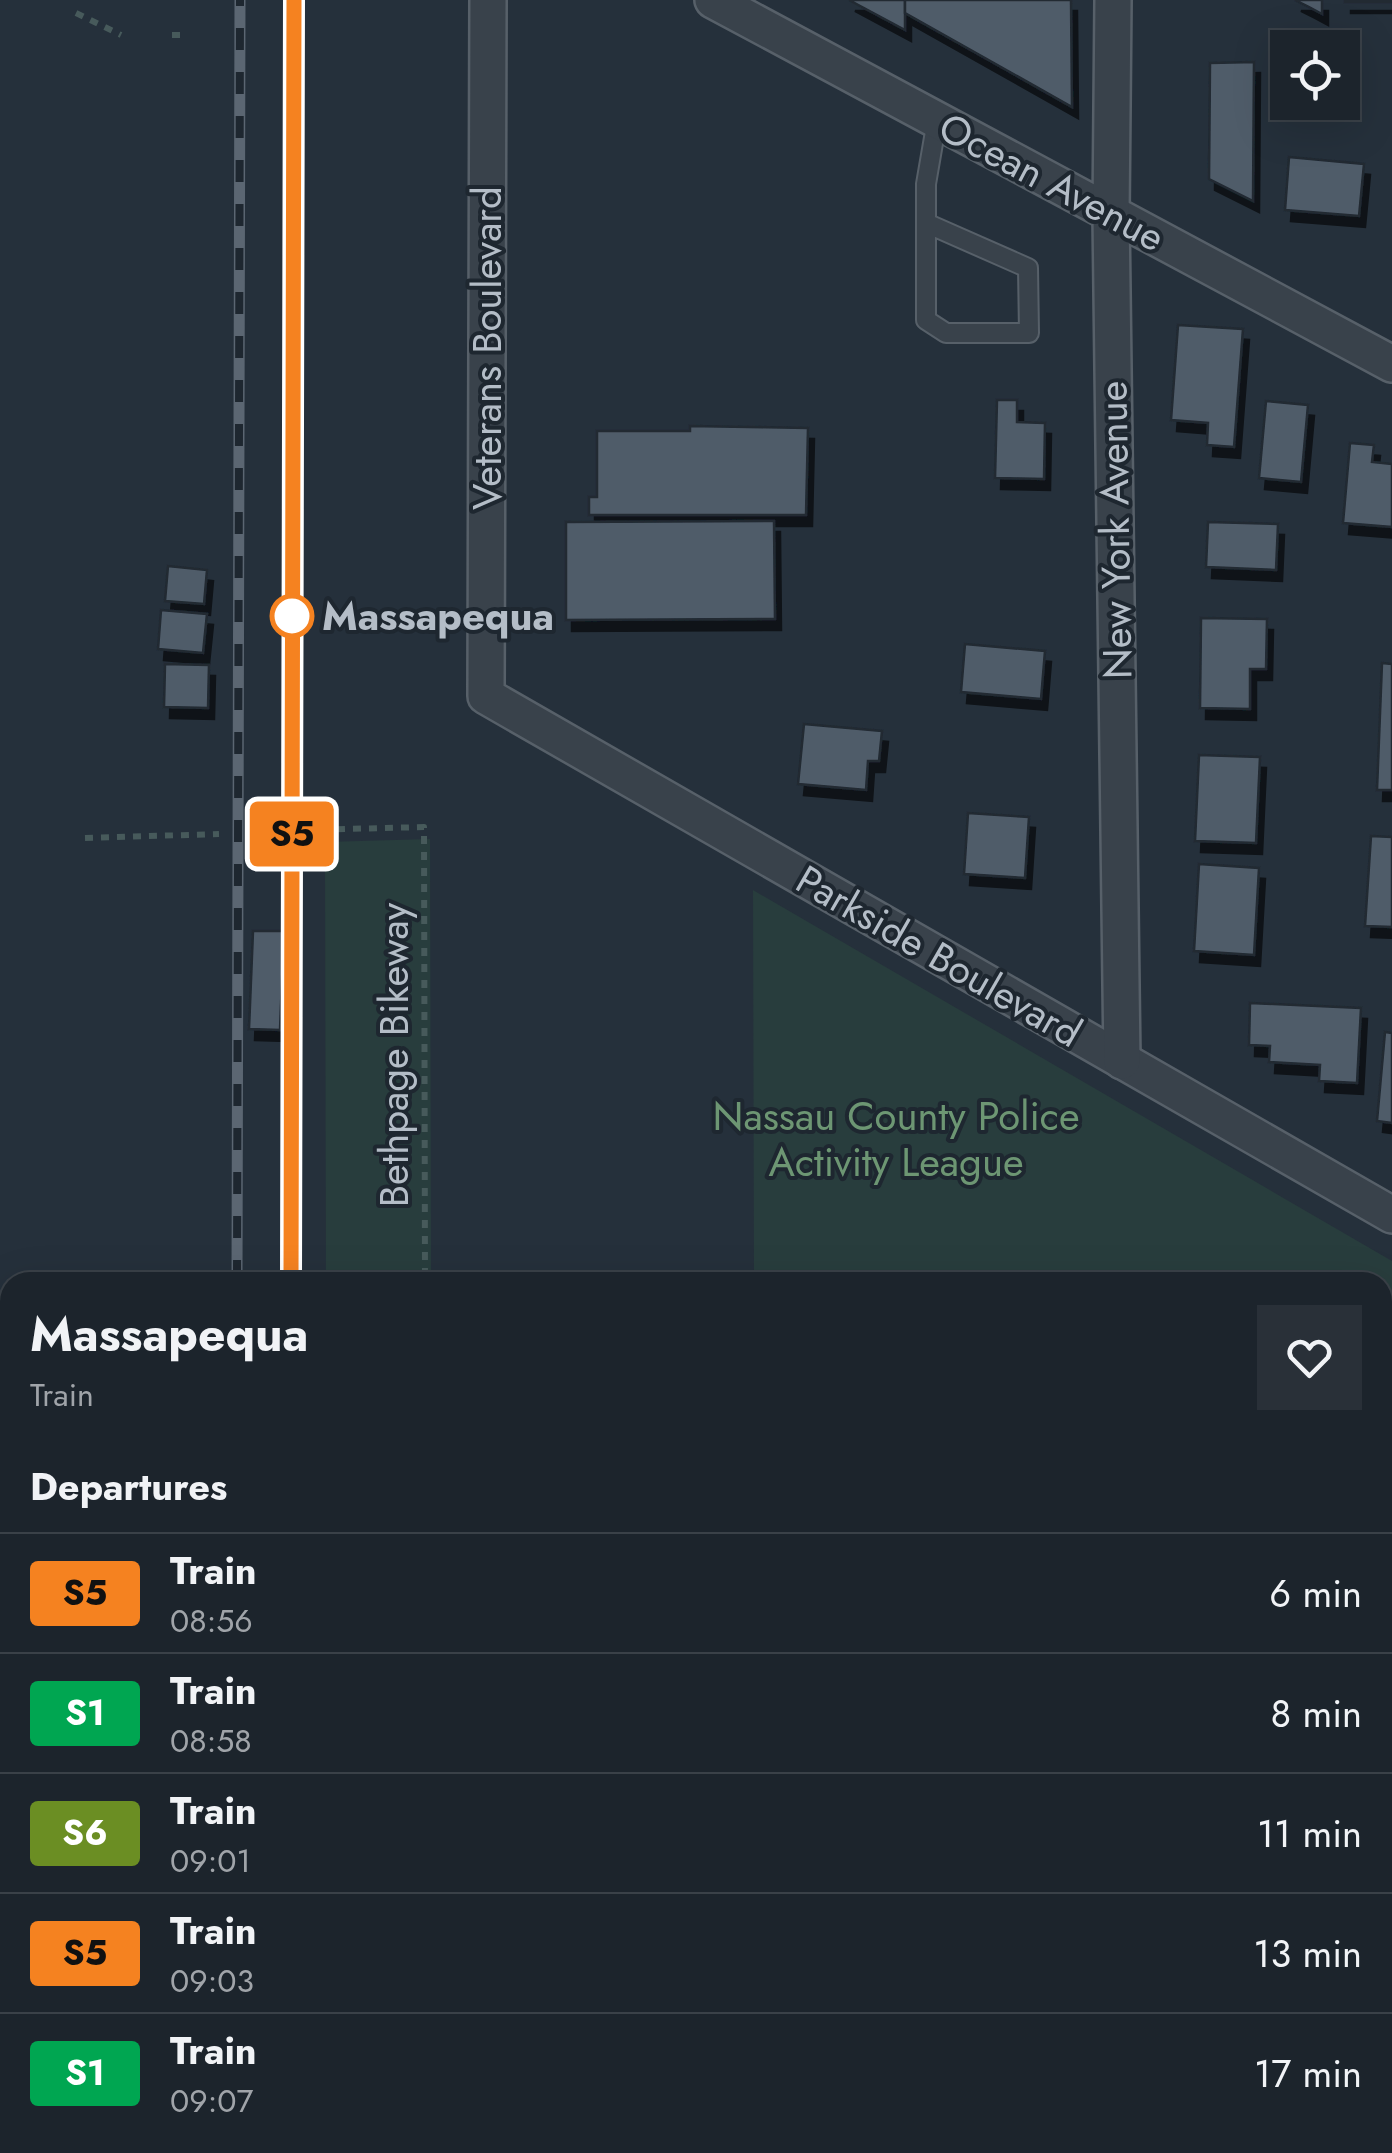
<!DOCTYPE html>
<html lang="en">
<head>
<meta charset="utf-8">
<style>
	body { margin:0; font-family:Jost,sans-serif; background:#293038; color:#f1f3f6; height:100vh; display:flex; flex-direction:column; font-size:38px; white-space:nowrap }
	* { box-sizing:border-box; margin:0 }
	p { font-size:32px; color:#a0a4a9 }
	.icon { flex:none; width:55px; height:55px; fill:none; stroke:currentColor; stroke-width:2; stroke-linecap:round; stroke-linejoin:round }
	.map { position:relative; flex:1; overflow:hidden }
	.sheet { position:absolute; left:0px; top:1272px; width:1392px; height:882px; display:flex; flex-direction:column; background:#1c242c; border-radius:30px 30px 0 0; box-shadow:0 10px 40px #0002,0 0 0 2px #3a4148 }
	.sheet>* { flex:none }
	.badge { padding:0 20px; border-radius:8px; font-size:35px; line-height:65px }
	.fabs { position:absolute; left:1270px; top:30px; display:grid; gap:20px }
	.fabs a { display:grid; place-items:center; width:90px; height:90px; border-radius:0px; background:#1c242c; box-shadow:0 10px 40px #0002,0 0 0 2px #3a4148; font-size:50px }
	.map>.badge { position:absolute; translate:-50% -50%; box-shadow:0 0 0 5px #fff }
	h2 { padding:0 30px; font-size:38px; line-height:90px }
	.round { display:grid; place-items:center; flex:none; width:105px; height:105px; border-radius:0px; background:#293038 }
	.headline { display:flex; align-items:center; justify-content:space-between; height:170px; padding:0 30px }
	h1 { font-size:48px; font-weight:700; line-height:75px }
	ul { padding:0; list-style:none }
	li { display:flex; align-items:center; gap:30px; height:120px; padding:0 30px; border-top:2px solid #3a4148 }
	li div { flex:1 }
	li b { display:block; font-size:38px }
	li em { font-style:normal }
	li .badge { min-width:110px; font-weight:700; text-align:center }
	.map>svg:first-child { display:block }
	.green { fill:#283d3d }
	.water { fill:#3c4f63 }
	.building { fill:#505c69; stroke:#202932; stroke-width:2.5; filter:url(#shadow) }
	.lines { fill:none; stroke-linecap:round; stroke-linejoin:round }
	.service-casing { stroke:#576069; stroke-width:22 }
	.minor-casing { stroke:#576069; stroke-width:40 }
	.path { stroke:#475a5b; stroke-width:6; stroke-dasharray:8 8; stroke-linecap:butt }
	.service { stroke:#39424b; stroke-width:18 }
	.minor { stroke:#39424b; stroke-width:35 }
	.rail-casing { stroke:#5b6672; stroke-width:11 }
	.rail { stroke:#1e2730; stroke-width:8; stroke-dasharray:22; stroke-linecap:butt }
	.line-casing { stroke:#fff; stroke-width:22 }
	.line { stroke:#f58220; stroke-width:15 }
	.stop-dot { fill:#fff; stroke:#f58220; stroke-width:5 }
	.labels { text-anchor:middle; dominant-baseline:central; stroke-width:8; stroke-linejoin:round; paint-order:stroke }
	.street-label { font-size:40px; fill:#b4bdc7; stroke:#1e2730 }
	.stop-label { font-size:40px; font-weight:bold; fill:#b4bdc7; stroke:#1e2730; text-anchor:start }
	.park-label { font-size:40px; fill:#6d9673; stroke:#1e2730 }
</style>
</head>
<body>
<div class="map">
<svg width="1392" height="2153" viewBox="0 0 1392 2153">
	<defs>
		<filter id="shadow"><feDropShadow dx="6" dy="11" stdDeviation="0" flood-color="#0009"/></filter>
	</defs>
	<rect width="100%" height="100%" fill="#25303b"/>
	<g class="green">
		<polygon points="430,839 431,1282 326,1282 325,842"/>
		<polygon points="753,890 1392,1261 1392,2153 310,2153 310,2145 1382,2145 1382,1282 754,1282"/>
	</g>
	<polygon class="water" points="468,2145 1296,2145 1312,2153 466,2153"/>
	<g class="building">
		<polygon points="849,0 905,0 905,30"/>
		<polygon points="905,0 1071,0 1072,107 905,13"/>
		<polygon points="1295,0 1322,0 1322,14 1309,7"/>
		<rect x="1345" y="0" width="47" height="2"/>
		<polygon points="1254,62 1253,201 1209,179 1210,63"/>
		<polygon points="1289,157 1364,164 1359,216 1285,210"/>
		<polygon points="1178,325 1243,329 1234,447 1207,445 1208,423 1171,420"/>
		<polygon points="997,400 1017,400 1017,422 1045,423 1044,479 995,478"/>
		<polygon points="1266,401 1308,405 1301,482 1259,478"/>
		<polygon points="690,426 808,428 806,515 589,515 589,497 597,497 597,431 690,431"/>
		<polygon points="1350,443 1374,445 1372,462 1392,464 1392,527 1343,523"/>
		<polygon points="774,521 775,619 566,620 566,522"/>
		<polygon points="1208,522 1278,524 1276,570 1206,567"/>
		<polygon points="168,566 207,570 204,604 165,601"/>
		<polygon points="161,610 207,614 203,653 158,649"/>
		<polygon points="1201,618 1267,619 1266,669 1250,669 1250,709 1200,708"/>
		<polygon points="965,644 1045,651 1041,699 961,692"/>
		<polygon points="1382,663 1392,664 1392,790 1377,790"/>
		<polygon points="165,664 209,665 208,708 164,707"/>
		<polygon points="804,724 882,731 879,761 868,761 866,790 798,784"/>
		<polygon points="1199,755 1260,757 1256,843 1195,841"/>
		<polygon points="968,813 1029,817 1025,878 964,874"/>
		<polygon points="1371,836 1392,837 1392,927 1365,926"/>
		<polygon points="1199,864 1259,868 1254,955 1194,951"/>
		<polygon points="253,931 284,931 280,1030 249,1029"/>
		<polygon points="1250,1003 1361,1008 1357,1083 1319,1081 1320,1065 1269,1062 1270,1046 1249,1045"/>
		<polygon points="1385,1032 1392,1033 1392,1123 1377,1121"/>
	</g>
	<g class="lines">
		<defs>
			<polyline id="service" points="926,223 1028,268 1029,333 946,333 926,320 926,184 937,120"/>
			<g id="minor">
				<polyline points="488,0 486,696 1392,1215"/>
				<polyline points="713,0 1392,364"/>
				<polyline points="1113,0 1111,214 1122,1061"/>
			</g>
		</defs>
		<use href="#service" class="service-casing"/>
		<use href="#minor" class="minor-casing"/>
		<g class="path">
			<polyline points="76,13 121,35"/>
			<polyline points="172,35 182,35"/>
			<polyline points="305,830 424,827 425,1282"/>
			<polyline points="85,838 219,834"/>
			<polyline points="1382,1927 1392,1928"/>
			<polyline points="1382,2074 1392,2079"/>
			<polyline points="370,2145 370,2153"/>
		</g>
		<use href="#service" class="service"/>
		<use href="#minor" class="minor"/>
		<defs>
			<g id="rail">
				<polyline points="237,1282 240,0"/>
				<polyline points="291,1282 294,0"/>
				<polyline points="236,2153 236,2145"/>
				<polyline points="291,2153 291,2145"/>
			</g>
		</defs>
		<use href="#rail" class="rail-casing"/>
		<use href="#rail" class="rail"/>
	</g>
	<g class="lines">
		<defs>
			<polyline id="line" points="291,1282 294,0"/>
		</defs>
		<use href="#line" class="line-casing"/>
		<use href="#line" class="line"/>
	</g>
	<circle class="stop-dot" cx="292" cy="616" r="20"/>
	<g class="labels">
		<g class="street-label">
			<text transform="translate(1052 182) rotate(28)">Ocean Avenue</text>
			<text transform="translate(487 348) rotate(-90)">Veterans Boulevard</text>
			<text transform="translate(1115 530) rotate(-91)">New York Avenue</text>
			<text transform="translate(939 956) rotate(30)">Parkside Boulevard</text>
			<text transform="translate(394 1055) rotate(-90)">Bethpage Bikeway</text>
		</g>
		<g class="stop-label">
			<text x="322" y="616">Massapequa</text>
		</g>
		<g class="park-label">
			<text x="896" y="1116">Nassau County Police<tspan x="896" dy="46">Activity League</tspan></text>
		</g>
	</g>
</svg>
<div class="fabs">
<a><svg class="icon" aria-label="locate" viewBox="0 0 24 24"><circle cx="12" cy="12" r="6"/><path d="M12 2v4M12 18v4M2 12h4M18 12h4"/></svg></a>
</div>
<b class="badge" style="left:292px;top:834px;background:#f58220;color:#111">S5</b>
<section class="sheet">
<div class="headline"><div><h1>Massapequa</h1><p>Train</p></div><a class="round"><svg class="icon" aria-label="heart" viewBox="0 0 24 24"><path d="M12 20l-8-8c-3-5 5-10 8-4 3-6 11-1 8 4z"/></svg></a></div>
<h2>Departures</h2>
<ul>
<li><span class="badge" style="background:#f58220;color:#111">S5</span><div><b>Train</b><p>08:56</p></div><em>6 min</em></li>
<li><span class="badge" style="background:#00a651;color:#fff">S1</span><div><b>Train</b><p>08:58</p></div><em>8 min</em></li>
<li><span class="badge" style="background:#6b8e23;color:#fff">S6</span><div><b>Train</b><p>09:01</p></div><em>11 min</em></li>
<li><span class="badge" style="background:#f58220;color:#111">S5</span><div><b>Train</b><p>09:03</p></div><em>13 min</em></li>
<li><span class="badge" style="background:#00a651;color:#fff">S1</span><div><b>Train</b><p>09:07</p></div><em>17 min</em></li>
</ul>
</section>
</div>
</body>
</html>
